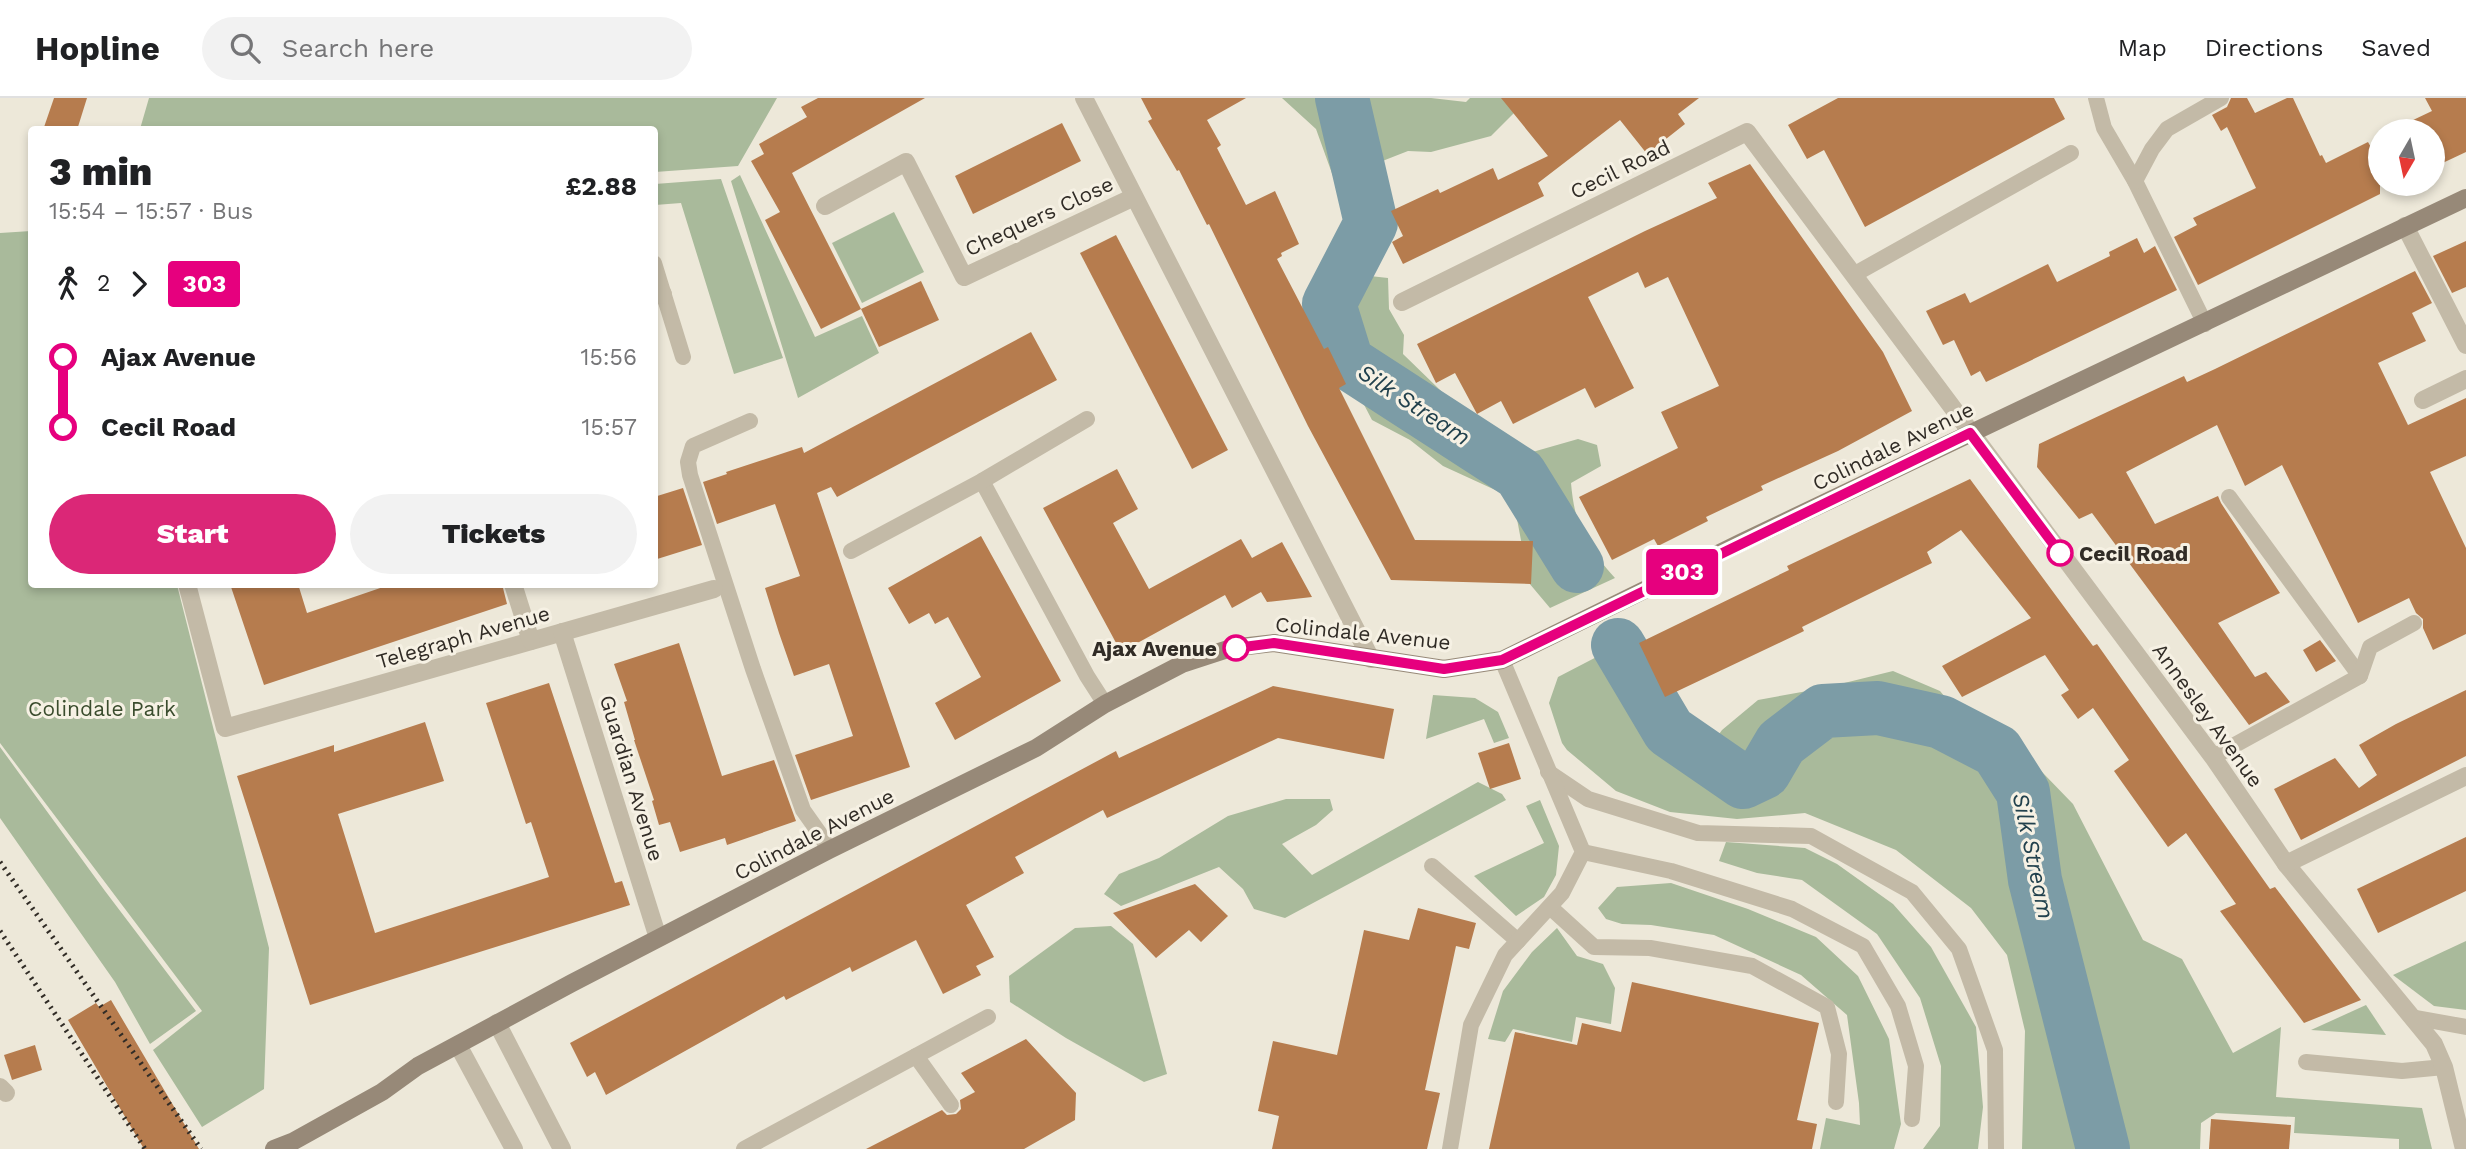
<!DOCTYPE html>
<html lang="en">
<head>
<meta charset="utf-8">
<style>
	body { margin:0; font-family:"Work Sans",sans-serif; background:#f2f2f2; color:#202124; height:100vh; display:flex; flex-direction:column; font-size:26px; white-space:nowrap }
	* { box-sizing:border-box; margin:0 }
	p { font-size:23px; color:#757577 }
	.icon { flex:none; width:38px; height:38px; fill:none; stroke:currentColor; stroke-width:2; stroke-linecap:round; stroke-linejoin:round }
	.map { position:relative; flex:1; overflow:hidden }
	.side { position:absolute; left:28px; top:28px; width:630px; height:462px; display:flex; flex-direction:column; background:#fff; border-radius:7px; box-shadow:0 4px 10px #0003 }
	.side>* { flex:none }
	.badge { padding:0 14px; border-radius:5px; font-size:24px; line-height:46px }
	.needle { width:46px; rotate:189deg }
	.buttons { position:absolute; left:2368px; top:21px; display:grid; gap:14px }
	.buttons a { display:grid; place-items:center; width:77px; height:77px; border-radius:50%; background:#fff; box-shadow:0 4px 10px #0003; font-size:35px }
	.map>.badge { position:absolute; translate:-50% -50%; box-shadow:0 0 0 4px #fff }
	.legs { display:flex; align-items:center; gap:10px; height:77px; padding:0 21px; font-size:23px }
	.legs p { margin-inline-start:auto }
	.head { display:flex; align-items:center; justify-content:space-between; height:119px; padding:0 21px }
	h1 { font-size:38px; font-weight:800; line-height:52px }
	.primary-button { display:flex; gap:14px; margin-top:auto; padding:14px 21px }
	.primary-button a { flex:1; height:80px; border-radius:42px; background:#db2777; color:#fff; font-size:28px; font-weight:800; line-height:80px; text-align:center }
	.primary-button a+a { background:#f2f2f2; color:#202124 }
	ul { padding:0 21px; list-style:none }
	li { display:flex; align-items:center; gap:24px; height:70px; font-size:26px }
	li i { display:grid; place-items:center; width:10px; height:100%; margin:0 9px; background:currentColor }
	li i::after { content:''; width:18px; height:18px; margin:-9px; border:5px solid; border-radius:50%; background:#fff }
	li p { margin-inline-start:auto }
	li:first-child i { background:linear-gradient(#0000 50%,currentColor 0) }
	li:last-child i { background:linear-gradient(currentColor 50%,#0000 0) }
	header { display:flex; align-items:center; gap:42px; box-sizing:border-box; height:98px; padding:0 35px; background:#fff; border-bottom:2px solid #e0e0e0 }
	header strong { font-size:33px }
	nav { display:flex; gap:38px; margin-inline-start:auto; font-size:24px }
	.search { width:490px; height:63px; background:#f2f2f2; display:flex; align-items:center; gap:18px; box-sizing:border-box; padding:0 24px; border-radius:38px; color:#757577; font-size:26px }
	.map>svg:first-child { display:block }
	.green { fill:#a9ba9b }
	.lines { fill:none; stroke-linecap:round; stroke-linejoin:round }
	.river { stroke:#7c9ca6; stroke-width:54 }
	.building { fill:#b67c4e }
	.lane { stroke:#c3baa7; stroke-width:16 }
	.street { stroke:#c3baa7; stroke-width:18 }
	.secondary { stroke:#978978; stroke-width:18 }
	.rail { stroke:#312c26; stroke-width:5; stroke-dasharray:2 5; stroke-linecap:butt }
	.line-1-casing { stroke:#fff; stroke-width:16 }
	.line-1 { stroke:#e6007e; stroke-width:10 }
	.stop-1-dot { fill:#fff; stroke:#e6007e; stroke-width:3.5 }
	.labels { text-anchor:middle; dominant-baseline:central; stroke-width:6; stroke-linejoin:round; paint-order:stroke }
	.street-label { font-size:21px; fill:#312c26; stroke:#f6f1e4 }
	.stop-label { font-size:21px; font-weight:bold; fill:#312c26; stroke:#f6f1e4; text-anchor:start }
	.park-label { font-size:21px; fill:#3a4c2d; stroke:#f6f1e4 }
	.water-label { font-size:23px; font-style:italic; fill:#21414d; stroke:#f6f1e4 }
</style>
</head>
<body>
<header>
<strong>Hopline</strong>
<div class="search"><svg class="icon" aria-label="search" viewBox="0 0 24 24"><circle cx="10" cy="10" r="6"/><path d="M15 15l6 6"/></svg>Search here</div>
<nav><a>Map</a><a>Directions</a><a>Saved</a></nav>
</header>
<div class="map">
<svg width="2466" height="1051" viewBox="0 0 2466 1051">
	<rect width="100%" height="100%" fill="#ede8d9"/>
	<g class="green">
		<polygon points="149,0 777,0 738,68 655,74 654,32 140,31"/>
		<polygon points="1282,0 1431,0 1466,4 1470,0 1521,0 1520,9 1491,38 1431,54 1408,53 1385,62 1350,80 1334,81 1316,31"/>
		<polygon points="740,77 815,239 862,218 879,255 798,300 731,83"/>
		<polygon points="721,81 783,260 734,276 681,105 655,107 655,86"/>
		<polygon points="894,114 924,174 862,205 832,145"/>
		<polygon points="31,133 32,486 177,487 269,850 264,991 202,1029 153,952 202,913 0,645 0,135"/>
		<path d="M1370 178 1388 180 1389 211 1404 237 1403 256 1475 326 1529 355 1578 341 1597 347 1601 368 1571 385C1575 430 1586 447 1615 480L1550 510 1529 485 1517 421 1504 396 1443 368 1410 342 1372 322 1334 249 1350 194Z"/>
		<polygon points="1610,552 1643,613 1667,649 1698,666 1722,632 1758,602 1824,590 1893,573 1940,593 1984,646 2011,642 2073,706 2143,842 2182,861 2233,955 2281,929 2276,999 2422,1010 2432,1051 2399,1051 2399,1041 2294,1035 2295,1019 2216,1015 2201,1025 2200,1051 2022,1051 2025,933 2007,857 1971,810 1896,752 1805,715 1737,721 1670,714 1616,693 1567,652 1562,645 1549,605 1558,579"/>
		<polygon points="1433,597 1475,600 1498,614 1509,640 1494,645 1484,621 1426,641"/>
		<polygon points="0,649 105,793 196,913 150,946 115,884 0,720"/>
		<polygon points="1478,684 1502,696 1506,702 1285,820 1254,811 1243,791 1219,769 1121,808 1104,796 1119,776 1159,760 1228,718 1286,701 1330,701 1333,712 1316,727 1282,746 1312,777"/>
		<polygon points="1540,702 1559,748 1556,777 1544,799 1516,818 1474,778 1544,745 1526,708"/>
		<polygon points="1726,744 1805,750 1837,766 1893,806 1931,849 1976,929 1983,1009 1978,1051 1923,1051 1940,1028 1941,968 1920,900 1877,836 1802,782 1757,775 1719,763"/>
		<polygon points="1671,785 1748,811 1816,839 1858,878 1889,941 1901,1026 1894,1051 1820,1051 1826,1020 1860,1027 1859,1005 1847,917 1801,877 1714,837 1651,827 1622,826 1606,821 1598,810 1617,789"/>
		<polygon points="1111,828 1133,846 1167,976 1144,984 1066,940 1010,904 1009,878 1075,830"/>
		<polygon points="1557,830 1577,858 1603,866 1615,890 1611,926 1576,919 1572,944 1513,931 1505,944 1488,941 1503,893 1532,854"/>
		<polygon points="2466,843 2466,912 2434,908 2393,877"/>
		<polygon points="2366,907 2386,937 2311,932"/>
	</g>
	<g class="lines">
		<g class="river">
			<polyline points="1342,0 1371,125 1329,206 1347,264 1520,376 1577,468"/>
			<polyline points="1618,547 1669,633 1743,684 1764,674 1781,645 1823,613 1878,610 1941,624 1997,653 2023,694 2035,782 2103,1051"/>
		</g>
	</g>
	<g class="building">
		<polygon points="54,0 87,0 77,32 43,32"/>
		<polygon points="818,0 925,0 792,75 861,211 821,231 765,122 780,114 751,63 764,56 759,46 807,19 801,9"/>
		<polygon points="1141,0 1246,0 1207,22 1221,47 1217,50 1246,107 1275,93 1299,146 1281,155 1282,158 1277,161 1324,251 1328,249 1346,286 1339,290 1415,442 1533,443 1531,486 1391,482 1308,328 1209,126 1207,127 1179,72 1177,73 1148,23 1152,21"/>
		<polygon points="1501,0 1699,0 1678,16 1685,26 1647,56 1620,22 1538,85 1544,98 1403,166 1392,144 1403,138 1391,113 1438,91 1440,95 1493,70 1498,82 1548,58"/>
		<polygon points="1838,0 2054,0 2065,21 1865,129 1824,52 1807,61 1788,27"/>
		<polygon points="2231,0 2247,0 2255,15 2287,0 2293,0 2320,58 2322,57 2326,65 2368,44 2373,53 2380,49 2380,96 2198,187 2174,139 2197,127 2193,120 2256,90 2227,29 2221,33 2212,17 2227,9"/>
		<polygon points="2425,0 2466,0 2466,54 2432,70 2432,33 2390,33 2432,13"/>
		<polygon points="1062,25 1081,63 973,116 955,78"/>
		<polygon points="1750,66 1883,254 1912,313 1838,353 1761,388 1763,392 1706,419 1708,423 1658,448 1654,441 1612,462 1579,399 1678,350 1661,314 1719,288 1668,179 1645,190 1638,174 1588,199 1634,290 1595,310 1585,290 1513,326 1501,303 1477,316 1455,275 1436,285 1417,246 1645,133 1717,100 1708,85"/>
		<polygon points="1116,137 1228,352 1192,371 1080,155"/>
		<polygon points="2137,140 2144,155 2155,148 2177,192 1986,284 1980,273 1971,278 1954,242 1943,247 1926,213 1965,195 1970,205 2048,166 2057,184 2110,158 2109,154"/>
		<polygon points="2466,143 2466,189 2452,195 2433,158"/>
		<polygon points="2415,173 2432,205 2412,215 2426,243 2378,265 2408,327 2466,300 2466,358 2430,374 2466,450 2466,536 2433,552 2423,530 2423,521 2416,515 2409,500 2358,525 2282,367 2245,388 2217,327 2126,374 2155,426 2218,398 2221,405 2280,495 2218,525 2255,579 2266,574 2290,604 2249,627 2092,415 2079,421 2037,369 2039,346 2184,278 2187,284 2215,271"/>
		<polygon points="921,183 939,222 879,249 861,211"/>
		<polygon points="1031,234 1057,282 837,399 831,389 817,395 910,669 811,702 795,657 853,638 829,566 794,578 779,535 765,490 800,478 775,406 717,426 703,384 727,376 726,374 802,349 804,355"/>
		<polygon points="1117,371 1138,411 1113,425 1149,491 1241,441 1252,460 1282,444 1312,499 1267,504 1261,494 1232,510 1225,497 1121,554 1043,410"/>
		<polygon points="1970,381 2093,548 2097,546 2270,791 2275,789 2361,902 2304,925 2220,813 2236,806 2186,735 2168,749 2114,673 2129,662 2093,610 2078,621 2061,597 2069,592 2045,557 1962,599 1942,568 2031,520 1961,432 1927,454 1932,465 1802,529 1804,533 1800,535 1665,599 1639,545 1789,472 1787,468"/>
		<polygon points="683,390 702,447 654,462 654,399"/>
		<polygon points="981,438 1061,583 955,642 935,605 981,579 948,519 935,526 929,515 909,526 888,490"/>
		<polygon points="230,486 298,486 307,515 392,486 502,486 507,506 264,587"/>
		<polygon points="2320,542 2336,563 2316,574 2303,552"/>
		<polygon points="679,545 722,678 774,662 796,723 727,747 725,740 680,754 670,724 659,727 652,703 654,702 634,642 635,642 624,604 627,603 614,566"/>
		<polygon points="549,585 615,785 622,783 630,807 310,907 237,678 334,647 334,654 425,624 444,683 338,716 375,835 549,779 531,724 526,726 486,605"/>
		<polygon points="1273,588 1394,611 1384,661 1278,640 1107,720 1103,712 1015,759 1024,775 966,807 994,859 976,868 981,877 943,896 916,842 852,874 850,869 786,902 784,898 606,997 595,974 587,979 570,945 1116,653 1119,660"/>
		<polygon points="2466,592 2466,658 2301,742 2274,691 2335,660 2359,690 2377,677 2359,647 2396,626"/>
		<polygon points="1509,645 1521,681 1490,691 1478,655"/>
		<polygon points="2466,739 2466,793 2378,835 2357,791"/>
		<polygon points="1195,786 1228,818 1201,844 1189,832 1156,860 1113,815"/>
		<polygon points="1418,810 1476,825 1469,851 1456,848 1425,992 1440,995 1427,1051 1272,1051 1279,1018 1258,1013 1273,943 1337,957 1364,832 1409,842"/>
		<polygon points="1632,884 1819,925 1797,1022 1817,1026 1812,1051 1489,1051 1515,934 1577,947 1582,925 1621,934"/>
		<polygon points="111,902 199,1051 144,1051 68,922 96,905 99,909"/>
		<polygon points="1026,941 1076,995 1075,1022 1024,1051 866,1051 942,1012 947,1017 956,1016 961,1011 960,1002 975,994 961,975"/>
		<polygon points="35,947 42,972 12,982 4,957"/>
		<polygon points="2211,1021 2291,1027 2289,1051 2209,1051"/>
	</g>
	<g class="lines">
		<g class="lane">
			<polyline points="2096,0 2104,30 2135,83 2205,226"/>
			<polyline points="2135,83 2152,51 2167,31 2221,0"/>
			<polyline points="654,165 683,259"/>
			<polyline points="1855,176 2071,55"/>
			<polyline points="750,323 693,348 688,364 690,377 753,571 803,712 820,736 829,752"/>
			<polyline points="982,383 1087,578 1105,606"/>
			<polyline points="2229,399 2360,578"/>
			<polyline points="851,453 982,383 1087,321"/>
			<polyline points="2213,659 2360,578 2370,549 2414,525"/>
			<polyline points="1548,674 1588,701 1698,735 1811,738 1912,794 1959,851 1995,952 1996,1051"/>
			<polyline points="1583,754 1671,773 1792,811 1863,848 1898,908 1916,968 1912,1021"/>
			<polyline points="1432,768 1518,843"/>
			<polyline points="1550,809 1594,849 1650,850 1752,868 1827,909 1839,956 1836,1004"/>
			<polyline points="2411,919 2466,929"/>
			<polyline points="916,958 951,1007"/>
			<polyline points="2306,964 2402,973 2444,969"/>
			<polyline points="744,1051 988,919"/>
			<polyline points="1450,1051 1471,927 1505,857 1562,795 1583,754 1502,562"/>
		</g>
		<g class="street">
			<polyline points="1084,0 1371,561"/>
			<polyline points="825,108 906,64 964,179 1134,99"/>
			<polyline points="2405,128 2466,247"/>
			<polyline points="654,198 663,196"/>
			<polyline points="1402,204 1747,34 2213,659 2286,766 2434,946 2444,969 2464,1051"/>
			<polyline points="2423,302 2466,281"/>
			<polyline points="187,486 225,630 714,491"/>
			<polyline points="513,486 531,543"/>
			<polyline points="562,534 658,840"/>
			<polyline points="2286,766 2466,678"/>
			<polyline points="497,925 562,1051"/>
			<polyline points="458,947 514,1051"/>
			<polyline points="0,989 6,995"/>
		</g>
		<polyline class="secondary" points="274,1051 292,1044 382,994 418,968 572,885 829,752 1036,650 1105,606 1182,566 1231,550 1274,545 1444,571 1502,562 1742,444 2466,100"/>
		<g class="rail">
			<polyline points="0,764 201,1051"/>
			<polyline points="0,833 145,1051"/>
		</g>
	</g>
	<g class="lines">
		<defs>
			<polyline id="line-1" points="1236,550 1274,545 1444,571 1502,562 1970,335 2060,455"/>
		</defs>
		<use href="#line-1" class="line-1-casing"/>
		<use href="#line-1" class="line-1"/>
	</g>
	<g class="stop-1-dot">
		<circle cx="2060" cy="455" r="12"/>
		<circle cx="1236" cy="550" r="12"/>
	</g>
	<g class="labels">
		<g class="street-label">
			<text transform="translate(1620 71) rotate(-26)">Cecil Road</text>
			<text transform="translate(1039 118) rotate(-25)">Chequers Close</text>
			<text transform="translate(1893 348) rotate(-26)">Colindale Avenue</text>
			<text transform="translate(1363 535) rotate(6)">Colindale Avenue</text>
			<text transform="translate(463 539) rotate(-16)">Telegraph Avenue</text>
			<text transform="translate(2208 617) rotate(54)">Annesley Avenue</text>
			<text transform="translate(632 680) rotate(73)">Guardian Avenue</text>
			<text transform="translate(814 736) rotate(-27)">Colindale Avenue</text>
		</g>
		<g class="stop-label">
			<text x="2079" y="455">Cecil Road</text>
			<text x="1217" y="550" text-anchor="end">Ajax Avenue</text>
		</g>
		<g class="park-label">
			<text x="102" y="610">Colindale Park</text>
		</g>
		<g class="water-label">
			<text transform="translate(1414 307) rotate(33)">Silk Stream</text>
			<text transform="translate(2033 758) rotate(78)">Silk Stream</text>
		</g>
	</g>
</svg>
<div class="buttons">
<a><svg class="needle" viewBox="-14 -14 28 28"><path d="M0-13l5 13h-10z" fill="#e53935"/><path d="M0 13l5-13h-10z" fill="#757577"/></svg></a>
</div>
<b class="badge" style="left:1682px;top:474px;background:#e6007e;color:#fff">303</b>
<section class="side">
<div class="head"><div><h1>3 min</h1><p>15:54 – 15:57 · Bus</p></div><b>£2.88</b></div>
<div class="legs"><svg class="icon" aria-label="walk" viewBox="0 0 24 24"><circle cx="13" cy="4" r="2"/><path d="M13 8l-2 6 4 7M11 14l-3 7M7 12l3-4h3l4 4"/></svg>2<svg class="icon" aria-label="forward" viewBox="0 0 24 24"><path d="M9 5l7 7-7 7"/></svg><b class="badge" style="background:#e6007e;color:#fff">303</b></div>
<ul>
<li><i style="color:#e6007e"></i><b>Ajax Avenue</b><p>15:56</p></li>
<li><i style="color:#e6007e"></i><b>Cecil Road</b><p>15:57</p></li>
</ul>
<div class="primary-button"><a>Start</a><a>Tickets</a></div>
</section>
</div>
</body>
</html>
